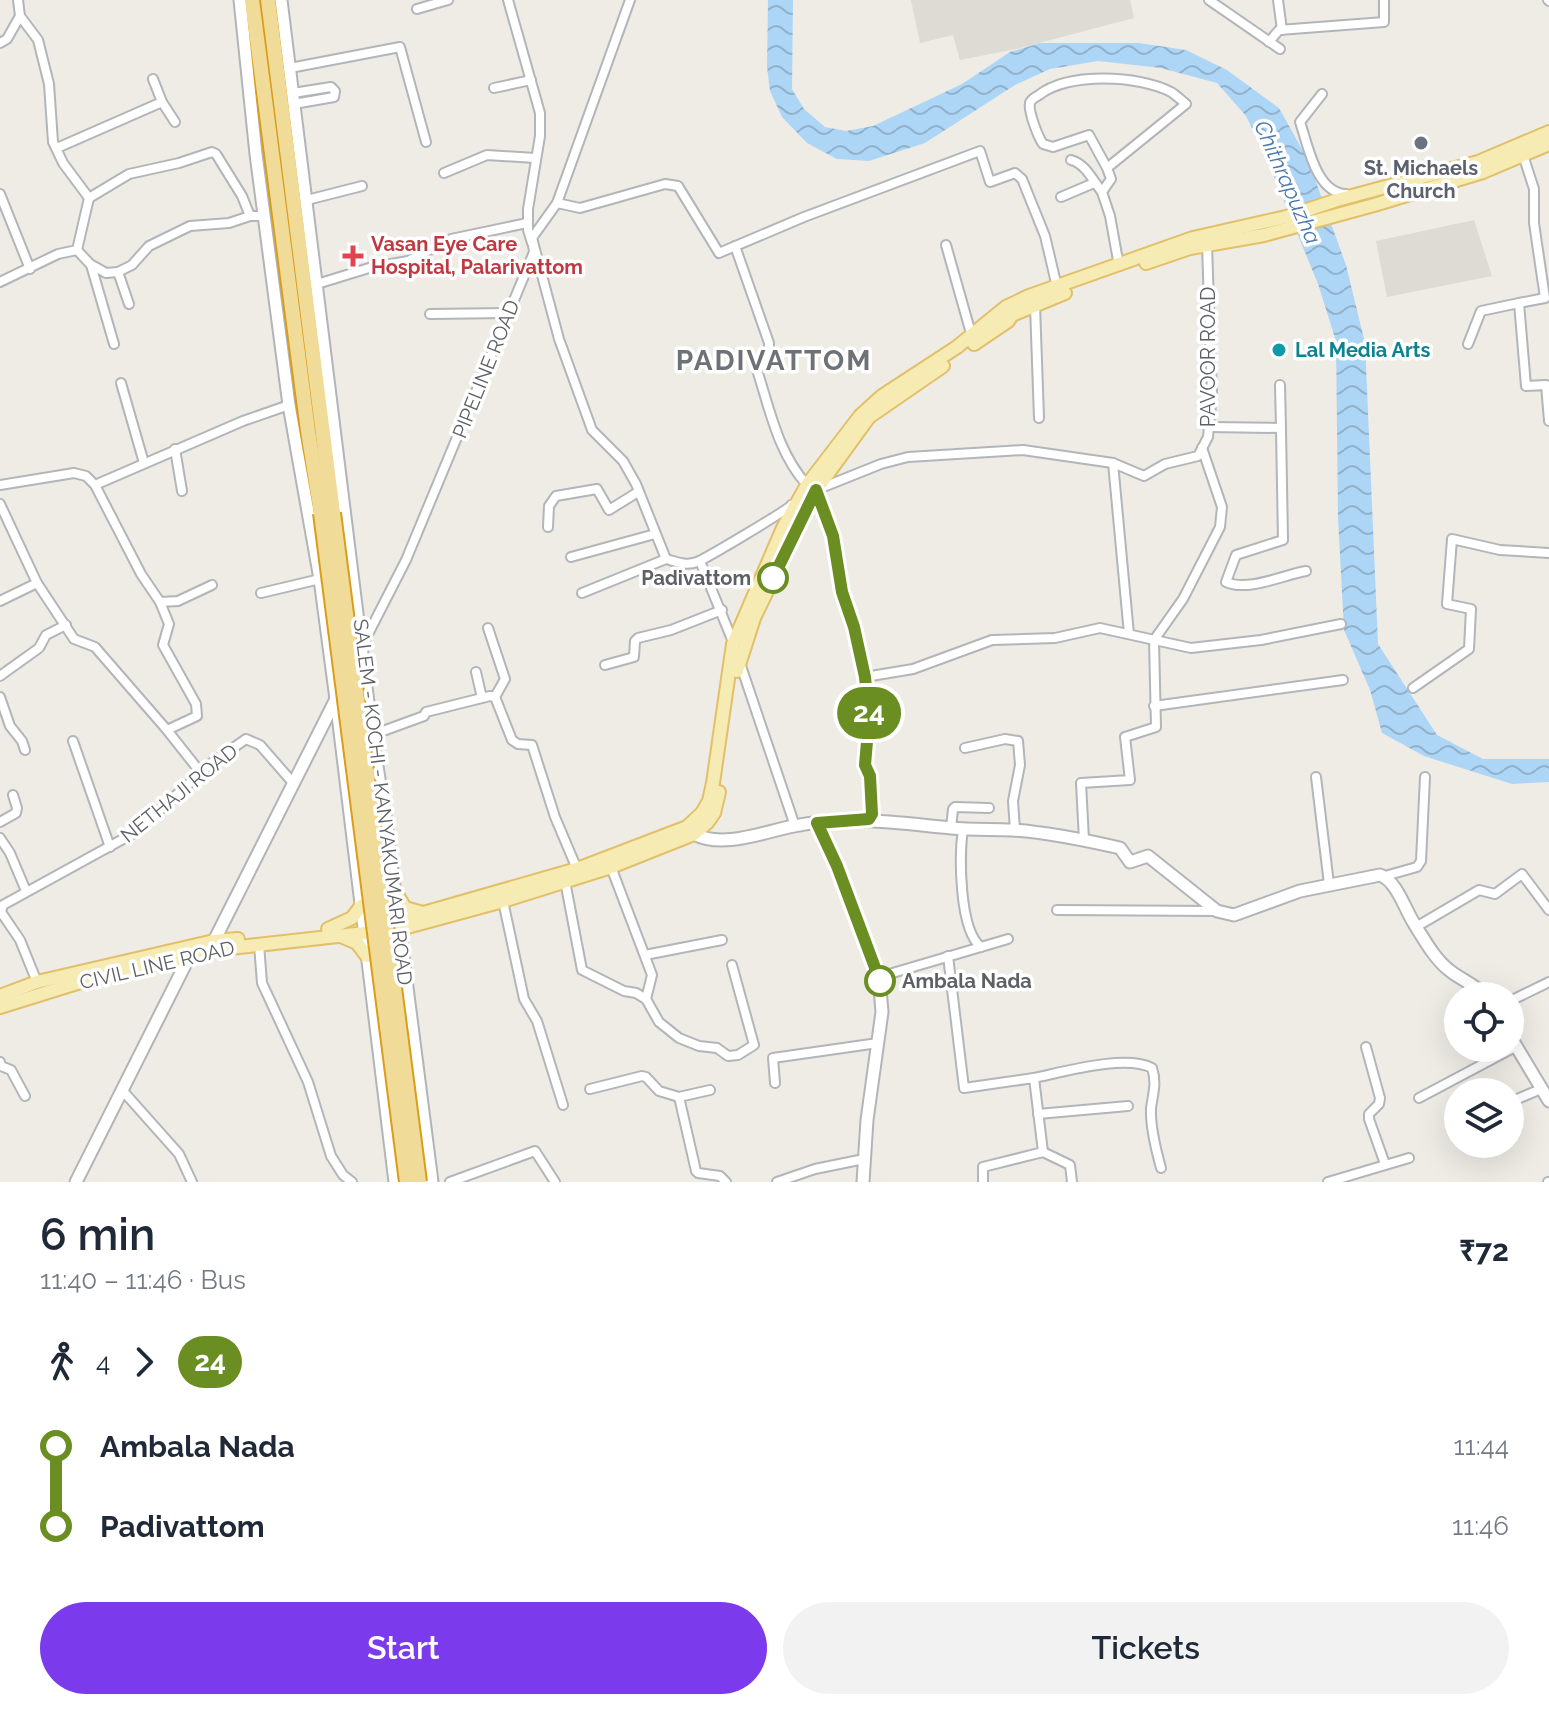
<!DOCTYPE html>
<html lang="en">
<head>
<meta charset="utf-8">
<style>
	body { margin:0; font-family:Raleway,sans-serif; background:#f2f2f3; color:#1f2937; height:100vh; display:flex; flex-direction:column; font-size:30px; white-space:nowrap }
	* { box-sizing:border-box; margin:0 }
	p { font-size:26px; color:#747a83 }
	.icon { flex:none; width:44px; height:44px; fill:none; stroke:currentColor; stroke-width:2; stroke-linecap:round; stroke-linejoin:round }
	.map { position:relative; height:1182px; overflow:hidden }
	.drawer { display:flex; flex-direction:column; background:#fff; flex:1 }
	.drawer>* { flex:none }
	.badge { padding:0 16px; border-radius:26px; font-size:28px; line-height:52px }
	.fabs { position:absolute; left:1444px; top:982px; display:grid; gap:16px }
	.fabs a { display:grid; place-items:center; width:80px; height:80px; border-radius:50%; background:#fff; box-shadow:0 8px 32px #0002; font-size:40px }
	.map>.badge { position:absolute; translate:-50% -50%; box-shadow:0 0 0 4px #fff }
	.legs { display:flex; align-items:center; gap:12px; height:88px; padding:0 40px; font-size:26px }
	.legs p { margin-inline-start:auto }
	.summary { display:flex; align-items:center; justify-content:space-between; height:136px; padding:0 40px }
	h1 { font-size:44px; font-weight:600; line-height:60px }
	.primary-button { display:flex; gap:16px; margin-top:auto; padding:16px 40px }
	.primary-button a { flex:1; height:92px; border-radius:48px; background:#7c3aed; color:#fff; font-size:32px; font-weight:600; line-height:92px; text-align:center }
	.primary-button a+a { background:#f2f2f3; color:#1f2937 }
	ul { padding:0 40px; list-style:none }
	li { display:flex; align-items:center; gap:28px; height:80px; font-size:30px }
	li i { display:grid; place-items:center; width:12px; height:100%; margin:0 10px; background:currentColor }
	li i::after { content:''; width:20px; height:20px; margin:-10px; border:6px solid; border-radius:50%; background:#fff }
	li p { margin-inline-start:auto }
	li:first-child i { background:linear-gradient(#0000 50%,currentColor 0) }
	li:last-child i { background:linear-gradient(currentColor 50%,#0000 0) }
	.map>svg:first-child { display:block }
	.education { fill:#dddbd4 }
	.water { fill:url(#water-waves) }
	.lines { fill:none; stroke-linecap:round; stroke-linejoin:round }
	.street-casing { stroke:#b2b5b9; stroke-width:12 }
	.secondary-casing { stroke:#b2b4b8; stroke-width:15 }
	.primary-casing { stroke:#e2c06a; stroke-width:16 }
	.highway-casing { stroke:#da9d19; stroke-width:18 }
	.street { stroke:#fff; stroke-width:8 }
	.secondary { stroke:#fff; stroke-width:11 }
	.primary { stroke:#f6ebb2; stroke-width:12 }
	.highway { stroke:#f1db99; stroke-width:14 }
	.highway-bridge-casing { stroke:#da9d19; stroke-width:18; stroke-linecap:butt }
	.highway-bridge { stroke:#f1db99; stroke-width:14 }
	.line-1-casing { stroke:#fff; stroke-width:18 }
	.line-1 { stroke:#6b8e23; stroke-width:12 }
	.worship-dot { fill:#6b7280; stroke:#fff; stroke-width:3 }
	.health-dot { fill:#e0444e; stroke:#fff; stroke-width:3 }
	.culture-dot { fill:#0f9aa8; stroke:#fff; stroke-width:3 }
	.stop-1-dot { fill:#fff; stroke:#6b8e23; stroke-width:4 }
	.labels { text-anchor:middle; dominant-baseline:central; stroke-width:7; stroke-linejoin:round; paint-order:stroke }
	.worship-label { font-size:20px; font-weight:bold; fill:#5b616d; stroke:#fff }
	.health-label { font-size:20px; font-weight:bold; fill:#be3a42; stroke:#fff; text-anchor:start }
	.culture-label { font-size:20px; font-weight:bold; fill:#0d838f; stroke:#fff; text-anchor:start }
	.street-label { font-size:20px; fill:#5d6064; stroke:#fff }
	.stop-label { font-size:20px; font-weight:bold; fill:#5d6064; stroke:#fff; text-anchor:end }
	.water-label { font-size:22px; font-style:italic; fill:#4c78a6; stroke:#fff }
	.district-label { font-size:28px; font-weight:bold; letter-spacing:2px; fill:#6e7276; stroke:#fff }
</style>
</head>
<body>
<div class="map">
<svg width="1549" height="1182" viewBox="0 0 1549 1182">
	<defs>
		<pattern id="water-waves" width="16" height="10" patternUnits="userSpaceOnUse" patternTransform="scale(2)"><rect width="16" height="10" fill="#add6f6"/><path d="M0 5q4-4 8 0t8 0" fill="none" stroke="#90b1cb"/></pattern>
	</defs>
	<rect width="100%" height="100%" fill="#eeece5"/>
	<g class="education">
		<polygon points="911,0 1130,0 1134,18 1016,49 960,60 953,35 920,43"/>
		<polygon points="1474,220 1492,276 1387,297 1376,241"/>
	</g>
	<polygon class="water" points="768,0 793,0 792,89 804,109 825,127 846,131 873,126 962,84 1010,52 1040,43 1139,43 1186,50 1227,70 1279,108 1308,160 1346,265 1365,343 1378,644 1437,735 1483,759 1549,759 1549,782 1512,784 1424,756 1382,733 1370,690 1344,630 1338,517 1336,341 1318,284 1265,155 1246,116 1217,83 1161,68 1098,61 1050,69 1015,85 925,143 869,161 837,159 807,143 782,117 770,91 767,67"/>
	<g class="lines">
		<defs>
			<g id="street">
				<polyline points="18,0 20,16 38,40 49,84 53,142 63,163 89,198 129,174 179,163 212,152 216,154 242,196 250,216"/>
				<polyline points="508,0 540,113 540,136 528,209 528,230 532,243"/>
				<polyline points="1209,0 1280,49"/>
				<polyline points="1278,0 1282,30"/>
				<polyline points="1548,0 1549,1"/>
				<polyline points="417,9 448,0"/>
				<polyline points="1269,42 1279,30 1384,22 1384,0"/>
				<polyline points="0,43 7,39 20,16"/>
				<polyline points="290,68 400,47 426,142"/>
				<polyline points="494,88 531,80"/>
				<polyline points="293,93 331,87 335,91 334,97 294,104"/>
				<path d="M1322 94 1300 122C1308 145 1316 193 1346 194"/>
				<polyline points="162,102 175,122"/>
				<polyline points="57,148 162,102 153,79"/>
				<path d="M1071 160C1086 164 1093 181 1102 192"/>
				<path d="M1107 168 1089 135 1053 147 1043 144C1038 137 1028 111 1030 103 1031 99 1036 97 1039 95 1068 72 1139 75 1171 92 1176 95 1181 100 1186 104L1107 168 1111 179 1102 192 1110 216 1119 266"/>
				<polyline points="444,173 487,155 535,158"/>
				<polyline points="0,194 30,269"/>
				<polyline points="1061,197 1094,183"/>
				<polyline points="307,200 362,186"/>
				<polyline points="557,203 580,208 665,184 678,186 719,253 804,217 980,151 990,182 1015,173 1022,179 1045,236 1057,287"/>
				<path d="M532 238 559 339 592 430 623 461 636 484 666 559C677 562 686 566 697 562 705 559 788 510 791 505"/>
				<polyline points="946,245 972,337"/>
				<path d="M735 246 769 343V357L757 370C770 410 778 453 807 485L804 488"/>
				<polyline points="77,250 90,264 106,273 118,272 132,265 149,246 190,226 229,223 250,216 265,216"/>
				<polyline points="91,265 114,344"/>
				<polyline points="118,272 129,304"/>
				<polyline points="0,282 58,254 77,250 89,198"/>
				<polyline points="317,284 369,268 408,261 451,239 527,223"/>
				<polyline points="1519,303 1545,298 1534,223 1534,189 1523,155"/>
				<polyline points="1035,305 1039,418"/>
				<polyline points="430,314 509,313"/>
				<polyline points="1468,344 1481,311 1519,303 1526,386 1546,385 1549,421"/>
				<polyline points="121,383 144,463"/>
				<polyline points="1280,385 1281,428"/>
				<path d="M1209 427 1281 428V430L1283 540 1236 555 1226 582C1248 592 1283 575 1306 571"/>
				<polyline points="175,449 182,491"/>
				<polyline points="1113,463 1129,634"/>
				<polyline points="0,485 74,473 86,476 95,485"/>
				<polyline points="0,504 37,583 74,639 95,647 167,730"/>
				<polyline points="548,527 549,506 556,496 597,489 609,510 638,492"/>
				<polyline points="571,557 655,534"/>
				<polyline points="700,561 733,642"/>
				<polyline points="261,593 320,579"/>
				<polyline points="582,593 666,559"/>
				<polyline points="0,601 37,583"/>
				<polyline points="160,602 178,601 212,585"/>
				<polyline points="362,646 406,560 534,252 532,238 557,203 630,0"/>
				<polyline points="740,663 795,826"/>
				<polyline points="605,665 634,657 635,641 638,638 671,630 722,610"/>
				<polyline points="476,672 482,698"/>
				<polyline points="0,676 39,648 46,635 66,625"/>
				<polyline points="865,677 913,669 992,640 1055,638 1100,628 1191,648 1261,640 1341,624"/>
				<polyline points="1413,688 1469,649 1471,609 1447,604 1452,539 1500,550 1549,553"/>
				<polyline points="0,697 10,726 22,741 25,750"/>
				<polyline points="495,697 512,740 518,744 532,745 555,817 577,869"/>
				<polyline points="1154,706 1343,680"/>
				<polyline points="372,735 424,716 426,712 490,696 495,697 505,679 488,628"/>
				<polyline points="73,741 110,847"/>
				<polyline points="965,748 1005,739 1018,741 1020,765 1013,801 1015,830"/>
				<polyline points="201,773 167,730 197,716 196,704 163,645 169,624 160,602 141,574 95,485 243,421 289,405"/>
				<polyline points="1316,777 1329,884"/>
				<polyline points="869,819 872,814 870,776 865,765 869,718 865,677 854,627 842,592 833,536 816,490 881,464 908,457 1023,450 1113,463 1144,476 1165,464 1198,456 1208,437 1212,395 1207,245"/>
				<polyline points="0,822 16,813 17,808 13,795"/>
				<polyline points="951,828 953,809 955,807 989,808"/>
				<path d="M963 829C959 855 959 930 981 947"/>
				<polyline points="0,838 10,853 26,891"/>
				<polyline points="1084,840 1081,783 1130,780 1125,737 1156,727 1154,640 1183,599 1220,527 1222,507 1202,448"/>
				<polyline points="611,867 652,975 646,999"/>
				<polyline points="1385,876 1417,867 1421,861 1425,777"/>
				<polyline points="565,881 582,970 624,991 636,993 646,999 659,1022 679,1038 699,1046 717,1048 728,1056 738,1055 754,1045 732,965"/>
				<polyline points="503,901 524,999 537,1021 563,1105"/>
				<polyline points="1057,910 1217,911"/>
				<polyline points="1416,927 1479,890 1495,894 1522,874 1549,910"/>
				<polyline points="259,945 262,983 308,1082 331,1156 343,1175 352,1182"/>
				<polyline points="645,955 722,940"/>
				<polyline points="948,956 964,1088 1034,1078 1043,1152 983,1167 983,1182"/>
				<polyline points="879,977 1008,939"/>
				<polyline points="37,982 20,940 1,912 3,905 134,833 213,762 246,739 260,745 294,784"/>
				<polyline points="1510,1001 1549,982"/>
				<polyline points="1366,1047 1380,1098 1379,1104 1369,1114 1369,1119 1385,1164"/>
				<polyline points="0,1062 1,1066 11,1070 25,1096"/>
				<path d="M1034 1078C1063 1072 1126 1054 1152 1068 1157 1083 1153 1093 1151 1108 1150 1126 1156 1150 1161 1168"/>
				<polyline points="775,1083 773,1058 878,1043"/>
				<polyline points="590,1089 642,1076 646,1077 659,1091 679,1097"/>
				<polyline points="710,1090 679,1097 696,1171 698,1173 720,1176 726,1182"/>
				<polyline points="123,1091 179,1154 192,1182"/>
				<polyline points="1419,1098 1517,1046"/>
				<polyline points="1510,1102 1541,1089"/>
				<polyline points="1038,1114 1128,1106"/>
				<polyline points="1043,1152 1070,1165 1072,1182"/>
				<polyline points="450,1182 535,1151 555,1182"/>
				<polyline points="777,1182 815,1169 864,1159"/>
				<polyline points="1328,1182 1409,1158"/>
				<polyline points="1548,1182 1549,1182"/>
			</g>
			<g id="secondary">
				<polyline points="240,0 256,154 289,405 320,579 336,699 395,1182"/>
				<polyline points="281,0 372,735 385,816 432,1182"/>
				<polyline points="817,823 837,866 879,977 882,1012 867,1120 863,1182"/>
				<path d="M694 834C723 849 763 832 794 826 847 815 898 823 951 828 972 830 992 829 1012 830 1048 832 1085 840 1120 848L1130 862 1148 856 1217 911 1234 915 1300 891 1380 875C1397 881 1405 910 1415 925 1425 941 1435 959 1449 970 1461 980 1475 984 1485 996"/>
				<polyline points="214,941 336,699"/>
				<polyline points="1510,1036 1549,1101"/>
				<polyline points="76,1182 190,955"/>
			</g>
			<g id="primary">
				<polyline points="1146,263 1190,248 1264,235 1374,205 1483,172 1549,144"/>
				<polyline points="974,344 1008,321 1012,315 1065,293"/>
				<polyline points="737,671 754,618 816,490 869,417 943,366"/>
				<polyline points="395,891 405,908 423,913"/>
				<polyline points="399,920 577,869 687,827 702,813 709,801 713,783 733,644 783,528 807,485 860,416 882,396 957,347 1006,307 1029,296 1193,238 1286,217 1337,200 1478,162 1549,132"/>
				<polyline points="328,929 352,918 361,906"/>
				<polyline points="400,929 503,901 611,867 694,834 707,823 714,813 719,792"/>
				<polyline points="343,937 357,943 367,956"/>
				<polyline points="0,996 37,982 214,941 238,939"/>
				<polyline points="0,1007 74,984 212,950 365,933"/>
			</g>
			<g id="highway">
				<polyline points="252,0 308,431 321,513"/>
				<polyline points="268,0 333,513"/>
			</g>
		</defs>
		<use href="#street" class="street-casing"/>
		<use href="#secondary" class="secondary-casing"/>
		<use href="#primary" class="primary-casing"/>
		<use href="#highway" class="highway-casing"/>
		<use href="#street" class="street"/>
		<use href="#secondary" class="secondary"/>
		<use href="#primary" class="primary"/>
		<use href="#highway" class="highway"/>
		<defs>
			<g id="highway-bridge">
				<polyline points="321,513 407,1182"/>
				<polyline points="333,513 419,1182"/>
			</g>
		</defs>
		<use href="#highway-bridge" class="highway-bridge-casing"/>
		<use href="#highway-bridge" class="highway-bridge"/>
	</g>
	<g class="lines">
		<defs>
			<polyline id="line-1" points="773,578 816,490 833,536 842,592 854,627 865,677 869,718 865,765 870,776 872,814 869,819 817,823 837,866 880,981"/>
		</defs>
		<use href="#line-1" class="line-1-casing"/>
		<use href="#line-1" class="line-1"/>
	</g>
	<circle class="worship-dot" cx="1421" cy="143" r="8"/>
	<path class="health-dot" d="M349 244h8v8h8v8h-8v8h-8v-8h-8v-8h8z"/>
	<circle class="culture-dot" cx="1279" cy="350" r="8"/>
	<g class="stop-1-dot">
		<circle cx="773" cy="578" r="14"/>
		<circle cx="880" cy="981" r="14"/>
	</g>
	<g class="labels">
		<g class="worship-label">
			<text x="1421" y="168">St. Michaels<tspan x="1421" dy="23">Church</tspan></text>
		</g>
		<g class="health-label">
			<text x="371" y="244">Vasan Eye Care<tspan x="371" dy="23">Hospital, Palarivattom</tspan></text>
		</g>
		<g class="culture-label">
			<text x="1295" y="350">Lal Media Arts</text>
		</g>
		<g class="street-label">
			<text transform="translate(1208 357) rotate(-90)">PAVOOR ROAD</text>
			<text transform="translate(486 369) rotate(-68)">PIPELINE ROAD</text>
			<text transform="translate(179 793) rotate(-39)">NETHAJI ROAD</text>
			<text transform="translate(383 802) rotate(83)">SALEM - KOCHI - KANYAKUMARI ROAD</text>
			<text transform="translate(157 965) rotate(-13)">CIVIL LINE ROAD</text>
		</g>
		<g class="stop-label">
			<text x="751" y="578">Padivattom</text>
			<text x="902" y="981" text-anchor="start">Ambala Nada</text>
		</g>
		<g class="water-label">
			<text transform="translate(1288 182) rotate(66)">Chithrapuzha</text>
		</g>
		<g class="district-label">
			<text x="774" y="360">PADIVATTOM</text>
		</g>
	</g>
</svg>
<div class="fabs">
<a><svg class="icon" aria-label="locate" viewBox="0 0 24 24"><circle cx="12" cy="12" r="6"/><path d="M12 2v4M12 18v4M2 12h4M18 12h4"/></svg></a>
<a><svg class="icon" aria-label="layers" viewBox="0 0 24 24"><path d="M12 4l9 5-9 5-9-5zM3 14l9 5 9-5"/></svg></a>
</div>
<b class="badge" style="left:869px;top:713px;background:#6b8e23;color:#fff">24</b>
</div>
<section class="drawer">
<div class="summary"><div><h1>6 min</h1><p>11:40 – 11:46 · Bus</p></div><b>₹72</b></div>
<div class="legs"><svg class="icon" aria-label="walk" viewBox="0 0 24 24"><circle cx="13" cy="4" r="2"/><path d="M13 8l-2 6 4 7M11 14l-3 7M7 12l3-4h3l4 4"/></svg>4<svg class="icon" aria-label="forward" viewBox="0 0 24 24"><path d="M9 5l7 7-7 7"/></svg><b class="badge" style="background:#6b8e23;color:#fff">24</b></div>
<ul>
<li><i style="color:#6b8e23"></i><b>Ambala Nada</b><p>11:44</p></li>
<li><i style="color:#6b8e23"></i><b>Padivattom</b><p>11:46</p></li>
</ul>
<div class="primary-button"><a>Start</a><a>Tickets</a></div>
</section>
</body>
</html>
